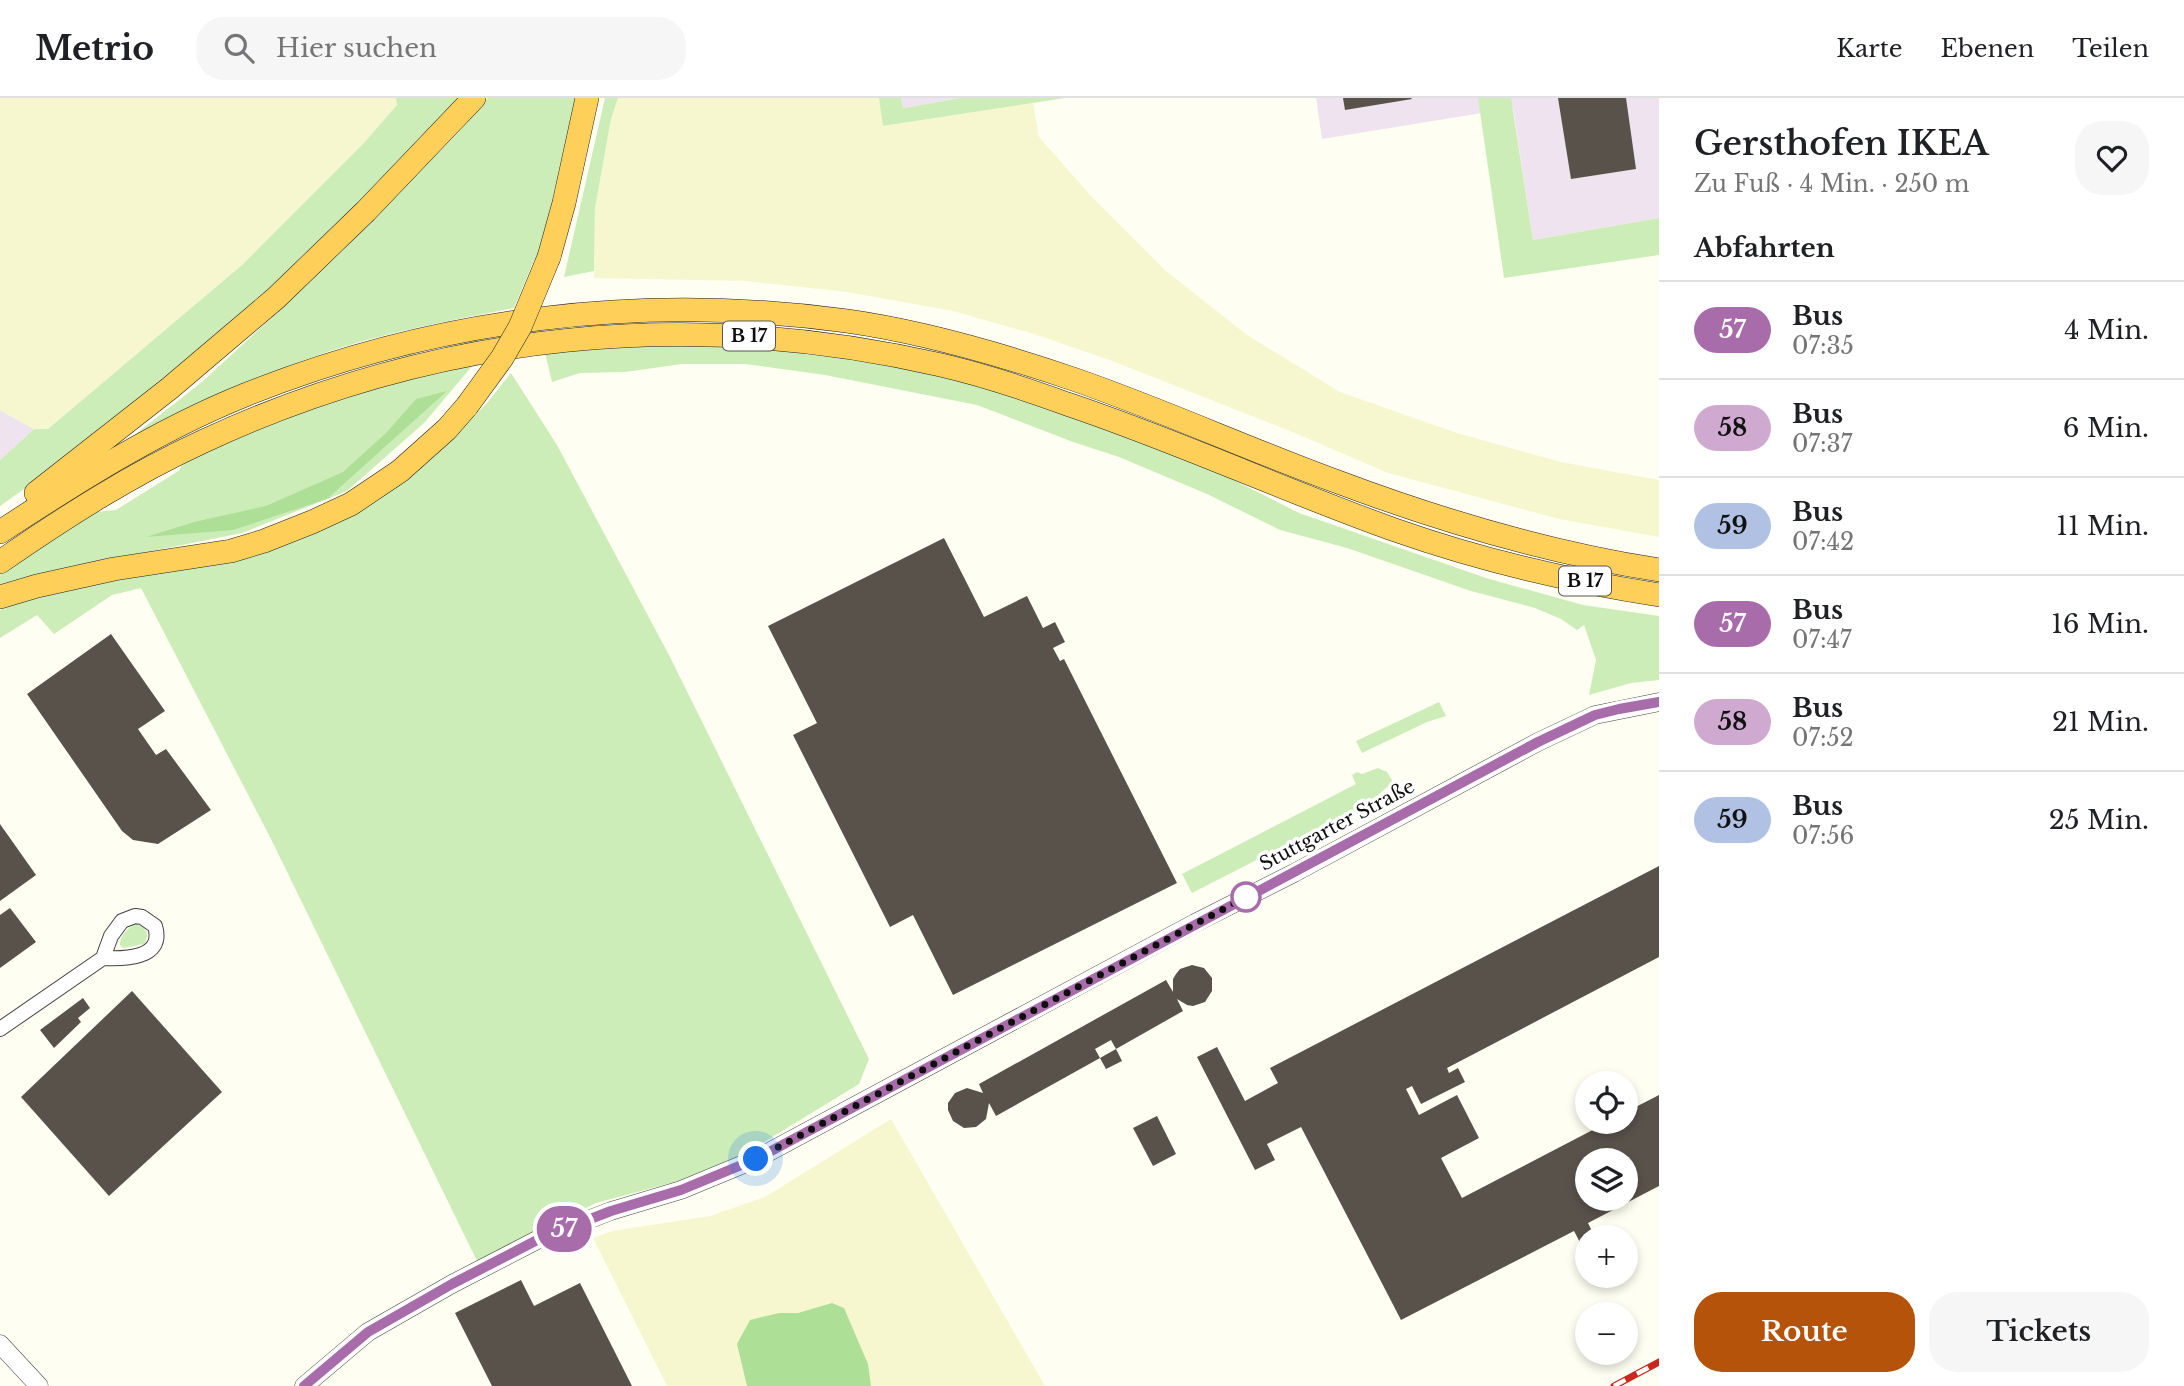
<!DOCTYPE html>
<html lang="de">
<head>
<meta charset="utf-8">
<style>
	body { margin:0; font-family:"Libre Baskerville",serif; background:#f6f6f6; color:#202124; height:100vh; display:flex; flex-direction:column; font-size:26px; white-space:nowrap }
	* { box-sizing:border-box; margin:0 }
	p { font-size:23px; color:#757577 }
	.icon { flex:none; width:38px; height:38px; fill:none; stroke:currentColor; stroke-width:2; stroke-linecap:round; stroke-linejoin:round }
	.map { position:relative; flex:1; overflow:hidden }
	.side { display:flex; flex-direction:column; background:#fff; width:525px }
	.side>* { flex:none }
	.badge { padding:0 14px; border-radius:23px; font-size:24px; line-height:46px }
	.controls { position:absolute; left:1575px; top:973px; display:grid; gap:14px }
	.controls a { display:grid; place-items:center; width:63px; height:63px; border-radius:50%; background:#fff; box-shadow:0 4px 10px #0003; font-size:35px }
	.you { position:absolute; width:35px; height:35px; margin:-18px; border:5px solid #fff; border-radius:50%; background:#1a73e8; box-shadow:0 0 0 10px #1a73e833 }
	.map>.badge { position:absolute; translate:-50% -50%; box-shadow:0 0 0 4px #fff }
	h2 { padding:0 35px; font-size:26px; line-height:63px }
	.round { display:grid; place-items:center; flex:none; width:74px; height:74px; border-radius:28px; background:#f6f6f6 }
	.headline { display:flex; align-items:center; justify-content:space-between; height:119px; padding:0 35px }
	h1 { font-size:33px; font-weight:600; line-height:52px }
	.action { display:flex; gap:14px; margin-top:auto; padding:14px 35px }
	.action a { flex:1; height:80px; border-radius:28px; background:#b45309; color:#fff; font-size:28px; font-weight:600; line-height:80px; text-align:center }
	.action a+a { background:#f6f6f6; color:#202124 }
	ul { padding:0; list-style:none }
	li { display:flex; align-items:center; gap:21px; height:98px; padding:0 35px; border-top:2px solid #e0e0e0 }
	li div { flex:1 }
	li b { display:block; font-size:26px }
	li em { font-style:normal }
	li .badge { min-width:77px; font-weight:700; text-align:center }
	header { display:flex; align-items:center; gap:42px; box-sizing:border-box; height:98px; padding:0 35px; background:#fff; border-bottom:2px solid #e0e0e0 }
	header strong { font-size:33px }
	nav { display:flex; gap:38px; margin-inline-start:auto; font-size:24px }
	.search { width:490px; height:63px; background:#f6f6f6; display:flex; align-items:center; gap:18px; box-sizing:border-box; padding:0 24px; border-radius:28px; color:#757577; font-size:26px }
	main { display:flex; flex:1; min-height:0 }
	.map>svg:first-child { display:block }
	.industrial { fill:#eee3ee }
	.farmland { fill:#f6f7cf }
	.green { fill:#cdedb8 }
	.forest { fill:#aedf96 }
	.building { fill:#59524b; fill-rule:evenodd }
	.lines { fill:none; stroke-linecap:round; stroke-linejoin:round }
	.minor-casing { stroke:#424242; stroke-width:16 }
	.tertiary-casing { stroke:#424242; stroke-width:19 }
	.trunk-casing { stroke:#202020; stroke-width:24 }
	.minor { stroke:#fff; stroke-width:14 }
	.tertiary { stroke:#fff; stroke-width:18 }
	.trunk { stroke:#fed05a; stroke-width:23 }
	.rail-casing { stroke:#c9291d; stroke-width:7 }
	.rail { stroke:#fff; stroke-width:4.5; stroke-dasharray:13; stroke-linecap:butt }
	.trunk-bridge-casing { stroke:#202020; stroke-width:24; stroke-linecap:butt }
	.trunk-bridge { stroke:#fed05a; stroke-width:23 }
	.line-casing { stroke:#fff; stroke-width:16 }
	.line { stroke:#a86cab; stroke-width:10 }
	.walk { stroke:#0f0f0f; stroke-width:7; stroke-dasharray:0 12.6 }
	.stop-dot { fill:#fff; stroke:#a86cab; stroke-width:3.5 }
	.labels { text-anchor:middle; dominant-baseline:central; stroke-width:7; stroke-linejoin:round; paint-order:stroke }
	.shield { fill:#fff; stroke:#575757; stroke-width:2 }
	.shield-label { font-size:18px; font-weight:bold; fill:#0f0f0f }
	.street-label { font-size:19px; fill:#0f0f0f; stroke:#fff }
</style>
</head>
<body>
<header>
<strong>Metrio</strong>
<div class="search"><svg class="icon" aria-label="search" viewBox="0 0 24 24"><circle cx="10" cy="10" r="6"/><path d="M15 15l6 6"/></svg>Hier suchen</div>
<nav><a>Karte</a><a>Ebenen</a><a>Teilen</a></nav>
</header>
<main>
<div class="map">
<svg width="1659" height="1288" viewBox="0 0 1659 1288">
	<rect width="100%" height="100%" fill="#fffef2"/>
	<g class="industrial">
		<polygon points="901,0 961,0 903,10"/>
		<polygon points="1316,0 1659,0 1659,120 1533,142 1513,10 1322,41"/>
		<polygon points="0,312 34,331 0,362"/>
	</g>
	<g class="farmland">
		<polygon points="0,0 396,0 398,7 363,46 242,167 48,331 34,331 0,312"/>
		<polygon points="618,0 879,0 884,28 1033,5 1039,39 1091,98 1165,172 1247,237 1340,294 1457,335 1561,364 1659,382 1659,439 1559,421 1388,375 1295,335 1115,264 1034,236 953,213 847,194 746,183 594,180 595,110 611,21"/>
		<polygon points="891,1021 1045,1288 667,1288 593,1140 612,1133 710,1118 765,1099"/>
	</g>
	<g class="green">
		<polygon points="396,0 460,0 398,66 281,182 85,348 0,408 0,362 34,331 48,331 242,167 363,46 397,7"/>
		<path d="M488 0H577L538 161 534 162 514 210C452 222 388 234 327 254 258 277 193 310 128 342L202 284 282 210 455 38Z"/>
		<polygon points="605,0 618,0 611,21 595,110 594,173 564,179"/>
		<polygon points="879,0 901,0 903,10 961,0 1065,0 883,28"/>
		<polygon points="1478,0 1511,0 1533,142 1659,120 1659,157 1504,180"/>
		<polygon points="703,245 792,251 944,275 1089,324 1226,378 1299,415 1486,480 1583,507 1659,518 1659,582 1631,585 1589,597 1596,562 1584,527 1577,532 1561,521 1535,510 1471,493 1347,450 1280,432 1207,396 1119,359 1073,344 977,307 825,277 745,266 682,266 625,274 580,275 552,284 545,255"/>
		<polygon points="479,260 424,325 347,393 242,435 52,473 0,488 0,477 96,414 116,412 180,372 183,362 285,316"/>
		<polygon points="511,275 557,347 670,559 869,961 859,986 741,1058 686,1081 596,1105 477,1163 271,741 141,490 112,497 54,536 37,517 0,540 0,512 27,502 124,478 243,459 296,443 348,418 442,350 487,305"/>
		<polygon points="1439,604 1446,618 1427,624 1362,655 1356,643"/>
		<polygon points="1378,670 1387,674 1393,684 1370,704 1192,795 1182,776 1356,686 1352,677 1357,674 1362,676"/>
		<path d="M136 826C147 829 150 837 144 846L123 850 120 847C119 839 129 828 136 826Z"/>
	</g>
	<g class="forest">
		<polygon points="447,293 327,401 233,432 146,439 194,424 266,408 343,374 386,335 416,301"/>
		<polygon points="832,1205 844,1210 868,1266 871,1288 747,1288 737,1246 750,1222 779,1215 798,1215"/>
	</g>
	<g class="building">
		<polygon points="1343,0 1411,0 1412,1 1345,12"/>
		<polygon points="1558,0 1626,0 1636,71 1571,81"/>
		<polygon points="944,440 984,519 1027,498 1043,530 1055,524 1065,544 1053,550 1060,563 1064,561 1177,785 953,897 913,817 890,829 793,637 817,625 768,528"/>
		<polygon points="111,536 165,613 138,631 156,657 166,651 211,712 158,746 133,742 122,733 27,596"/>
		<polygon points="0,726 36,777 0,803"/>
		<path d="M1659 768V859L1447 970 1449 975 1458 970 1465 984 1421 1006 1412 988 1406 991 1419 1017 1457 997 1479 1040 1441 1060 1462 1100 1608 1024H1626V1014L1659 997V1088L1588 1125 1595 1139H1587V1150L1584 1152 1574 1133 1401 1222 1301 1029 1267 1046 1275 1062 1255 1072 1197 959 1217 949 1245 1003 1278 985 1270 970ZM1587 1062H1626V1101H1587Z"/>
		<polygon points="10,810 36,844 0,870 0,817"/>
		<polygon points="1192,867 1204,870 1212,880 1212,893 1205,904 1193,908 1187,907 1177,901 1183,913 1116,951 1111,942 1095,951 1100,960 996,1018 989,1005 986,1021 976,1029 964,1030 953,1023 948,1012 948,1005 955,995 967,990 983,995 979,986 1166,882 1173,894 1173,881 1176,876 1180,871"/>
		<polygon points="132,893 222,994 109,1098 21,999"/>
		<polygon points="83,900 90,910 78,920 81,924 54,950 40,932"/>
		<polygon points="1116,951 1122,963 1106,971 1100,960"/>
		<polygon points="1157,1018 1176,1056 1153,1068 1133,1030"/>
		<polygon points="521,1182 534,1208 580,1185 632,1288 492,1288 455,1215"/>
	</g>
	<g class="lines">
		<defs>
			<path id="minor" d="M0 931 103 860 111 838 122 823 135 818 142 819 155 828C165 861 124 861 103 860"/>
			<g id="tertiary">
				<polyline points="0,1246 39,1288"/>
				<polyline points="304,1288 368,1234 452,1186 541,1140 611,1113 681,1092 756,1061 1195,825 1294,775 1538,644 1595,617 1659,604"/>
			</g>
			<g id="trunk">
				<polyline points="549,159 564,105 587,0"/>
				<polyline points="36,395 170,290 276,200 366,113 474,0"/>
				<path d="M0 434C78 383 158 332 245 297 436 220 643 195 847 223 925 234 1003 257 1076 282 1165 313 1250 352 1338 384 1442 423 1549 455 1659 472"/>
				<path d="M0 464C65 419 132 376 204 343 438 234 690 209 941 267 984 277 1026 291 1067 306 1178 343 1285 393 1395 432 1480 462 1570 483 1659 497"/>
				<polyline points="0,499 37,488 114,471 231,453 264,443 312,424 351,406 400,373 447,331 467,308"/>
			</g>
		</defs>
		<use href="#minor" class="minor-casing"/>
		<use href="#tertiary" class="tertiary-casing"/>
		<use href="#trunk" class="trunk-casing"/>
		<use href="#minor" class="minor"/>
		<use href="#tertiary" class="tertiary"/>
		<use href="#trunk" class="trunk"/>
		<defs>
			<polyline id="rail" points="1614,1288 1659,1264"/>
		</defs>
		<use href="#rail" class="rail-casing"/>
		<use href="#rail" class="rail"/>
		<defs>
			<polyline id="trunk-bridge" points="467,308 502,260 520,229 549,159"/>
		</defs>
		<use href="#trunk-bridge" class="trunk-bridge-casing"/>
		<use href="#trunk-bridge" class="trunk-bridge"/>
	</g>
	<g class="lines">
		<defs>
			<polyline id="line" points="304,1288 368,1234 452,1186 541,1140 611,1113 681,1092 756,1061 1538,644 1595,617 1619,611 1659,604"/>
		</defs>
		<use href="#line" class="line-casing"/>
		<use href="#line" class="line"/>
		<polyline class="walk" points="756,1061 1246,799"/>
	</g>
	<circle class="stop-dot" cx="1246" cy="799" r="14"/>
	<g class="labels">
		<g class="shield">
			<rect x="723" y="223.5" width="52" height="29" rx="5"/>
			<rect x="1559" y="468.5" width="52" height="29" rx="5"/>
		</g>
		<g class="shield-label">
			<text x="749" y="238">B 17</text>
			<text x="1585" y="483">B 17</text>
		</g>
		<g class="street-label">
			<text transform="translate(1337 727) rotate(-28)">Stuttgarter Straße</text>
		</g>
	</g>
</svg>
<div class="controls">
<a><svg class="icon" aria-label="locate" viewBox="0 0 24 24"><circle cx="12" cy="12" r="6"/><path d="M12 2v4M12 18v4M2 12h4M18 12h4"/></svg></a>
<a><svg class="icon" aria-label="layers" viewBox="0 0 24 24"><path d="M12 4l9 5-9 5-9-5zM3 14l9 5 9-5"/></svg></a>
<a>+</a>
<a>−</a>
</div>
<div class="you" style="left:756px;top:1061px"></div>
<b class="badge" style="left:564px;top:1131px;background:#a86cab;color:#fff">57</b>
</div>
<section class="side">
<div class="headline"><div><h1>Gersthofen IKEA</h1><p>Zu Fuß · 4 Min. · 250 m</p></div><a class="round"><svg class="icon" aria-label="heart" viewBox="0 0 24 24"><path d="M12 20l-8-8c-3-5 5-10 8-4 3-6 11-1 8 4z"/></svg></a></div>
<h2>Abfahrten</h2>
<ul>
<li><span class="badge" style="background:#a86cab;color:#fff">57</span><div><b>Bus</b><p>07:35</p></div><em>4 Min.</em></li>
<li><span class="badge" style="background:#d0a9d0;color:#111">58</span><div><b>Bus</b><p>07:37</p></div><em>6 Min.</em></li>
<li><span class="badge" style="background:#b0c1e4;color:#111">59</span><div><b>Bus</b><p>07:42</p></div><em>11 Min.</em></li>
<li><span class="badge" style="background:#a86cab;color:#fff">57</span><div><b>Bus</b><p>07:47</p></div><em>16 Min.</em></li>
<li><span class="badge" style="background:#d0a9d0;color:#111">58</span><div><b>Bus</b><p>07:52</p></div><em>21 Min.</em></li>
<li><span class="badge" style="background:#b0c1e4;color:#111">59</span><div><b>Bus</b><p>07:56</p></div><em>25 Min.</em></li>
</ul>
<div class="action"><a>Route</a><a>Tickets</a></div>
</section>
</main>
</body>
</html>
